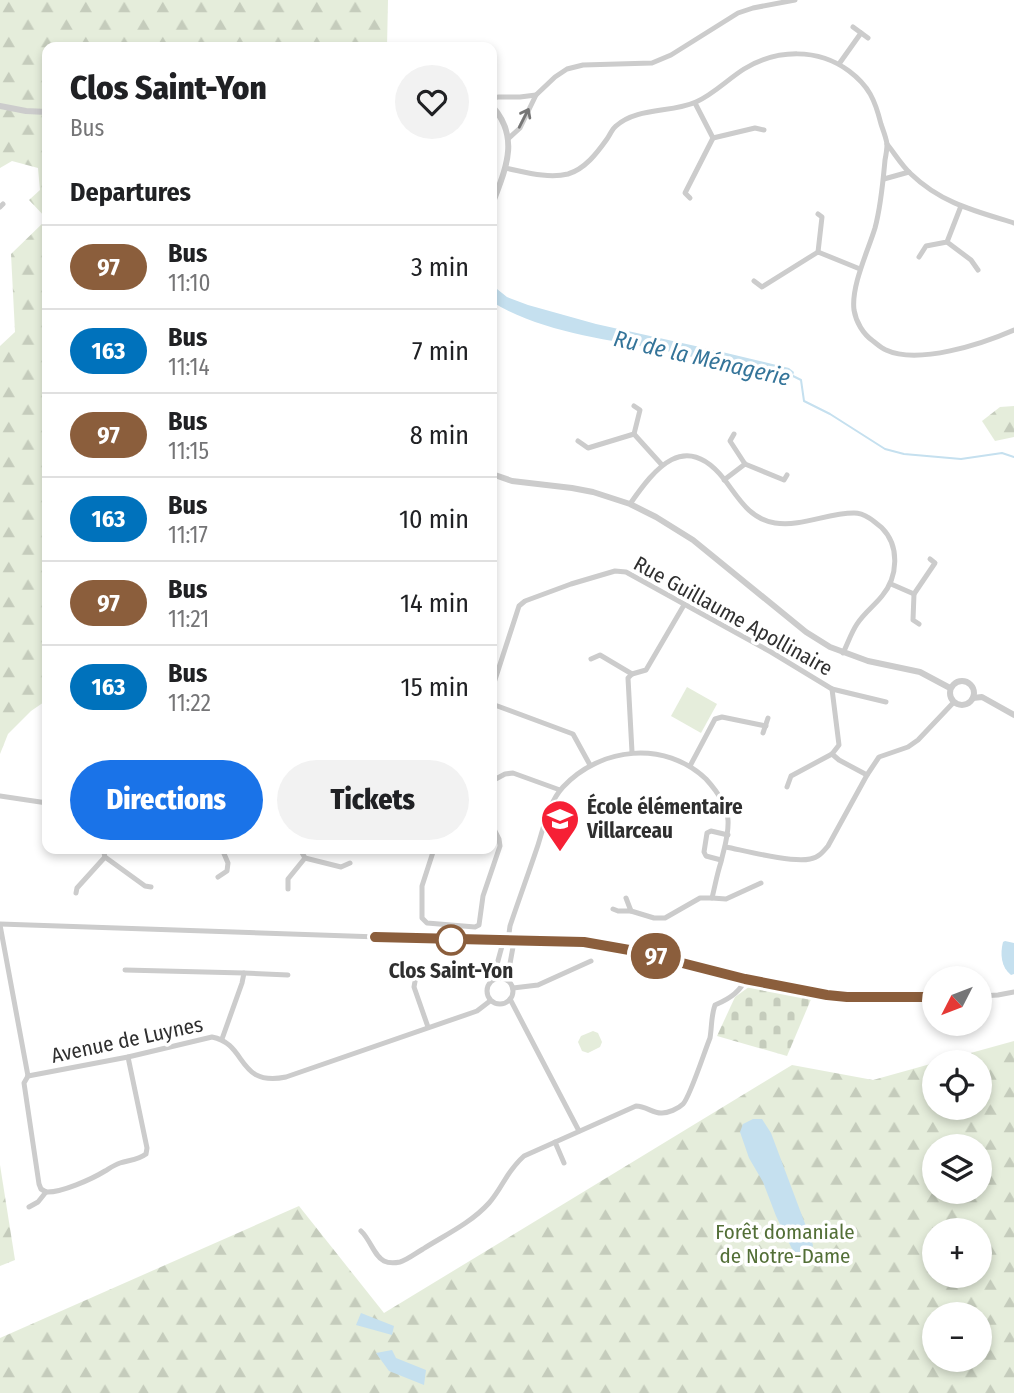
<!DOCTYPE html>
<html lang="en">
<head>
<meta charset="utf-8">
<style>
	body { margin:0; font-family:"Fira Sans Condensed",sans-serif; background:#f2f2f2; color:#202124; height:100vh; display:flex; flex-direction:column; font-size:26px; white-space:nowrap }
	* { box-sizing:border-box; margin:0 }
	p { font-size:23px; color:#757577 }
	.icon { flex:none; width:38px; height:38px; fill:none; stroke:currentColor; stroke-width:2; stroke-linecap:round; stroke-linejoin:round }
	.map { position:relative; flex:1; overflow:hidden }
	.drawer { position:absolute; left:42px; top:42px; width:455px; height:812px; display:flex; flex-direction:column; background:#fff; border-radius:14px; box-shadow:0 4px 10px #0003 }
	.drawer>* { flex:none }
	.badge { padding:0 14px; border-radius:23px; font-size:24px; line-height:46px }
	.needle { width:46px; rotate:228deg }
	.controls { position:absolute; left:922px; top:966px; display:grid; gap:14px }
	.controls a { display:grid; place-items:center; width:70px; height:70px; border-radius:50%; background:#fff; box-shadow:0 4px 10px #0003; font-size:35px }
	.map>.badge { position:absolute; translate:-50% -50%; box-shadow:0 0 0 4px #fff }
	h2 { padding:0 28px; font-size:26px; line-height:63px }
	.round { display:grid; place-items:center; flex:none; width:74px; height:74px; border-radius:37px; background:#f2f2f2 }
	.head { display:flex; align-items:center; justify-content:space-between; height:119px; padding:0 28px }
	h1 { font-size:33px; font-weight:800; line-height:52px }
	.cta { display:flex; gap:14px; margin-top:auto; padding:14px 28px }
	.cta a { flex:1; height:80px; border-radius:42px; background:#1a73e8; color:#fff; font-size:28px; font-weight:800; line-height:80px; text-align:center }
	.cta a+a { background:#f2f2f2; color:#202124 }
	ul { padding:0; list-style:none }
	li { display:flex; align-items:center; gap:21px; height:84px; padding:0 28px; border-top:2px solid #e0e0e0 }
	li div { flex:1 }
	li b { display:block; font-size:26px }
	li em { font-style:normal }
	li .badge { min-width:77px; font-weight:700; text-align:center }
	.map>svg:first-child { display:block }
	.forest { fill:url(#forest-firs); fill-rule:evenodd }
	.cemetery { fill:url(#cemetery-stones) }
	.pitch { fill:#e5eddb }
	.water { fill:#c5e0ef }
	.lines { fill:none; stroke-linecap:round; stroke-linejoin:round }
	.stream { stroke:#c5e0ef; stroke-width:2 }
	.minor { stroke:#ccc; stroke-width:5 }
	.tertiary { stroke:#ccc; stroke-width:6 }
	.oneway { stroke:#767676 }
	.line-casing { stroke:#fff; stroke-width:16 }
	.line { stroke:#8b5e3c; stroke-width:10 }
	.stop-dot { fill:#fff; stroke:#8b5e3c; stroke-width:3.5 }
	.labels { text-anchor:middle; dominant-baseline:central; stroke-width:7; stroke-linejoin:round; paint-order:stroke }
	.street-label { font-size:21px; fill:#2f2f2f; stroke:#fff }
	.poi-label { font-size:21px; font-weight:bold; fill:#2f2f2f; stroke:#fff; text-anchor:start }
	.stop-label { font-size:21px; font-weight:bold; fill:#2f2f2f; stroke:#fff }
	.park-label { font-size:21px; fill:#536f37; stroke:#fff }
	.water-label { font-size:23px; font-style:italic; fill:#347499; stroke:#fff }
</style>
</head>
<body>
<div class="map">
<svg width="1014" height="1393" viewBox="0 0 1014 1393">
	<defs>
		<pattern id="forest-firs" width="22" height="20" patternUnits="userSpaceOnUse" patternTransform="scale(1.75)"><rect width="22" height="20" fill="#e5eddb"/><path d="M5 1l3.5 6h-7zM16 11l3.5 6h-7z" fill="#c5ccbc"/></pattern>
		<pattern id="cemetery-stones" width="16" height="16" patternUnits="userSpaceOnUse" patternTransform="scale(1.75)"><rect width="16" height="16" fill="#e5eddb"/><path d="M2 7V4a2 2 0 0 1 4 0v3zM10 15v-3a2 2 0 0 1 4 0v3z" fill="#c5ccbc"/></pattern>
	</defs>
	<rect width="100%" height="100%" fill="#fff"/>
	<g class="forest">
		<polygon points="0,0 388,0 387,47 47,47 47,219 29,200 40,190 38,168 12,161 0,168"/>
		<polygon points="47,219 47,700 31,711 8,734 0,754 0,346 15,332 11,254"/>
		<polygon points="1014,406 1014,437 995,441 982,421 1000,407"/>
		<path d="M1014 1041V1393H0V1338L299 1206 384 1313 792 1065 873 1080 934 1063V1108H980V1062H938ZM934 1146H980V1192H934ZM934 1230H980V1276H934ZM934 1314H980V1360H934Z"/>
		<polygon points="0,1165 15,1260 0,1266"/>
	</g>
	<polygon class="cemetery" points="753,984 812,997 787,1056 717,1036 735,997"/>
	<g class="pitch">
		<polygon points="687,687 717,704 701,733 671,716"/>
		<polygon points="593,1031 598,1033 602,1042 600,1047 588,1053 582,1051 578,1042 581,1036"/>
	</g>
	<g class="water">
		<path d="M492 285 507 297 528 305 596 324 718 351 789 368 794 372 792 379C776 374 760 372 744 369 716 364 689 355 661 350 605 339 541 332 492 302Z"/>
		<path d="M1005 941 1014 943V974L1011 975C1001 967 1000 954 1003 942Z"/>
		<polygon points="753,1119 762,1119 771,1133 813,1245 811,1252 807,1255 798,1254 793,1251 776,1216 763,1182 749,1158 740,1132 743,1124"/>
		<polygon points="361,1313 394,1326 392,1335 356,1325"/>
		<polygon points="392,1350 396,1358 426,1370 424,1385 389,1371 376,1353"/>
	</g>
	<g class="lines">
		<polyline class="stream" points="793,376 801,380 804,401 830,414 885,449 904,454 961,459 1002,453 1014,457"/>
		<g class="minor">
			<polyline points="853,27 868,38"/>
			<polyline points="839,64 861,33"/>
			<polyline points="492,99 498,97 520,97 536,95"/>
			<polyline points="695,103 713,138 755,128 764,130"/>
			<polyline points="508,139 520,128 536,95 555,77 567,69 583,65 652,63 671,55 738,13 753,8 795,0"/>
			<path d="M887 144C895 154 902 166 911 174 941 203 975 211 1014 223"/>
			<path d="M505 168C525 172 548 179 568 174 585 169 597 153 607 139 610 135 612 129 616 126 637 107 672 113 696 102 714 94 728 79 744 69 777 49 818 48 849 71 869 86 875 100 881 124 883 130 886 137 887 144 887 149 886 155 885 160 883 182 881 206 875 228 868 251 851 286 854 310 856 322 863 334 873 341 877 344 881 348 886 350 918 365 982 344 1014 330"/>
			<polyline points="884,179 909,172"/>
			<polyline points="690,198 685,193 713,138"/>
			<polyline points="0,207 3,204"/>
			<polyline points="818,214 822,217 818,252"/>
			<polyline points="947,242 971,260 978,270"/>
			<polyline points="919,257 926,246 947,242 961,206"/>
			<polyline points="754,281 762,287 818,252 860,269"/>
			<polyline points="634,434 640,410 634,406"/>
			<polyline points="734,434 730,441 745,464"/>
			<polyline points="578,441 588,448 634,434 662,465"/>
			<polyline points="745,464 784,480 787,475"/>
			<polyline points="724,480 745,464"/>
			<path d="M630 504C655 468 685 430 724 479 738 497 749 519 775 523 802 527 827 513 854 513 865 513 874 521 882 528 900 546 898 577 882 596 874 606 864 613 857 624 851 633 848 643 843 653"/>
			<polyline points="891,584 914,594 935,563 930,559"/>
			<polyline points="914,594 913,620 919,624"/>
			<polyline points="591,659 600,655 632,674 646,670 684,605"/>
			<polyline points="492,689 519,606 525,601 571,584 615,571 626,572 771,652 832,689 839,745 832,754 791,776 787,787"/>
			<polyline points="832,689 886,702"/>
			<polyline points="492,704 573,734 590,765"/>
			<polyline points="763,733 768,718"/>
			<polyline points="632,752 628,678 632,674"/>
			<polyline points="46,754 47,754"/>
			<polyline points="832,754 839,760 867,775"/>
			<polyline points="690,766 715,719 722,717 766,726"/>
			<polyline points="492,781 505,774 513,773 560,790"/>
			<polyline points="0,796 47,803"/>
			<path d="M726 847C746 851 792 863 810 859 818 858 823 852 828 846L867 775 879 757 908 747 918 740 953 703"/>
			<polyline points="103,849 105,857 145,886 151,887"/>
			<polyline points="300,849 305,858 341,867 350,863"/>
			<polyline points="434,849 422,886 422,918 427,923 475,927 479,925 483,896 500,846 499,839 492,825"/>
			<polyline points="721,860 706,856 704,852 707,833 711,831 728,835"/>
			<polyline points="218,877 227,871 228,863 222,849"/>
			<polyline points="288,889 288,879 305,858"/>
			<polyline points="76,893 77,888 105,857"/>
			<polyline points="712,898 726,899 761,883"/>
			<polyline points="613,909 618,911 631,911 626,898"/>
			<polyline points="0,924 522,942 584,942 614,946 745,979 827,995 847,997 934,997"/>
			<polyline points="0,925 28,1076"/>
			<path d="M508 941 510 926C519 899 529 872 538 845 544 826 549 802 563 787 600 747 665 740 706 779 716 790 727 805 728 820 729 835 724 848 721 862 717 874 715 886 712 898H700L665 918H654L631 911"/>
			<polyline points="125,970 244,973 242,983 222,1039"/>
			<polyline points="244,973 288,975"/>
			<polyline points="416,976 414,987 428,1027"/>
			<circle cx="500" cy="991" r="13"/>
			<polyline points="493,979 502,946 508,941"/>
			<polyline points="507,980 513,947 508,941"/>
			<polyline points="513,988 538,985 591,961"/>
			<polyline points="980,996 998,995 1014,992"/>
			<polyline points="510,999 579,1131"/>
			<path d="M28 1076 128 1057 212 1037C248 1044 236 1087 286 1077L477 1011 490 1001"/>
			<polyline points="28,1076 24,1083 39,1184 41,1189 46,1192"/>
			<polyline points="555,1142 564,1163"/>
			<path d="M46 1192C61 1193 92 1179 105 1171 110 1168 114 1165 120 1163 129 1160 138 1160 146 1154L147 1148 128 1057"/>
			<polyline points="29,1207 38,1202 46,1192"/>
			<path d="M361 1231C370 1239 374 1256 384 1261 388 1263 395 1263 400 1262 407 1260 416 1253 423 1249 445 1235 471 1223 489 1203 503 1187 506 1172 524 1156L636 1106C646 1106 654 1114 662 1113 668 1113 678 1109 683 1104 690 1097 705 1050 710 1038 712 1026 711 1016 715 1005 727 1000 741 992 745 979"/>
		</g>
		<g class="tertiary">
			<polyline points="0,106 26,111 47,112"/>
			<path d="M492 106C521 138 505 170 492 205"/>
			<polyline points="492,474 512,481 572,488 593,492 630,504 656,517 693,540 806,632 830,647 868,661 920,672 950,688"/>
			<circle cx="962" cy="693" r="12"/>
			<polyline points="973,698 982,697 1014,715"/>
		</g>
	</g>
	<defs><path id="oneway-shaft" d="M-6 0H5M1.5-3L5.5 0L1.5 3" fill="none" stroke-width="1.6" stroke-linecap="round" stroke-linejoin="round" transform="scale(1.75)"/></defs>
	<use class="oneway" href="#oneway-shaft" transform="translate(524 118) rotate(-63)"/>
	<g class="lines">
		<defs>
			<polyline id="line" points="375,937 584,942 635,951 745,979 827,995 847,997 934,997"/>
		</defs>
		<use href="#line" class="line-casing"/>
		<use href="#line" class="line"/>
	</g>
	<defs>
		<symbol id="school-pin" viewBox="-11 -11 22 30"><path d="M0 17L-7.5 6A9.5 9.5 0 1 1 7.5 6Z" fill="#f62035" stroke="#fff"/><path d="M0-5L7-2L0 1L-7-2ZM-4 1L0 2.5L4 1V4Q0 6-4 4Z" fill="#fff"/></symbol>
	</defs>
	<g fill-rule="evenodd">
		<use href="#school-pin" x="538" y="797" width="44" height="60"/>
	</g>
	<circle class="stop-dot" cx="451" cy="940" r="14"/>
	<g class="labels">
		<g class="street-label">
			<text transform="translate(733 616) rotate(29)">Rue Guillaume Apollinaire</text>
			<text transform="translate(127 1040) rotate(-12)">Avenue de Luynes</text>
		</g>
		<g class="poi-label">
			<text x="587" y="807">École élémentaire<tspan x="587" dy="24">Villarceau</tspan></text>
		</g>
		<g class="stop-label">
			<text x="451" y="971">Clos Saint-Yon</text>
		</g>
		<g class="park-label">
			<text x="785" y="1232">Forêt domaniale<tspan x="785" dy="24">de Notre-Dame</tspan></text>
		</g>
		<g class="water-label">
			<text transform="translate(702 358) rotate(13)">Ru de la Ménagerie</text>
		</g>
	</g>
</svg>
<div class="controls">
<a><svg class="needle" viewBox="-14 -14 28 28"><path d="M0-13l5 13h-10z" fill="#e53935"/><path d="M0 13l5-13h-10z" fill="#757577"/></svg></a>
<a><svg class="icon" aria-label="locate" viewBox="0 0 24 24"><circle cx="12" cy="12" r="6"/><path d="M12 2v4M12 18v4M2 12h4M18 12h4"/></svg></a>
<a><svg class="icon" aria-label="layers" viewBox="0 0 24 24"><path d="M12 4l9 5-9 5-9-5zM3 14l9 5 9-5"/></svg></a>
<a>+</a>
<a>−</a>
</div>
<b class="badge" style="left:656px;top:956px;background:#8b5e3c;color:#fff">97</b>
<section class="drawer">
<div class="head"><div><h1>Clos Saint-Yon</h1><p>Bus</p></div><a class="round"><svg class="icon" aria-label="heart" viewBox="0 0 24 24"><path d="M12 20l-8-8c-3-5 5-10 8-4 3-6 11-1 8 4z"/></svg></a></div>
<h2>Departures</h2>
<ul>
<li><span class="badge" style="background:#8b5e3c;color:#fff">97</span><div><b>Bus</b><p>11:10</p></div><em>3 min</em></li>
<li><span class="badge" style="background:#0072bc;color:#fff">163</span><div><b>Bus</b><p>11:14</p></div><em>7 min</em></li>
<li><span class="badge" style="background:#8b5e3c;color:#fff">97</span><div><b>Bus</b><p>11:15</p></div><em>8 min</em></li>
<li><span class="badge" style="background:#0072bc;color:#fff">163</span><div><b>Bus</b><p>11:17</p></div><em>10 min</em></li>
<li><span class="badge" style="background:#8b5e3c;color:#fff">97</span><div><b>Bus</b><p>11:21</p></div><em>14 min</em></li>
<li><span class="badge" style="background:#0072bc;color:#fff">163</span><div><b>Bus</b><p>11:22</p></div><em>15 min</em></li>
</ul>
<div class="cta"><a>Directions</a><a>Tickets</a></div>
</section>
</div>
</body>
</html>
